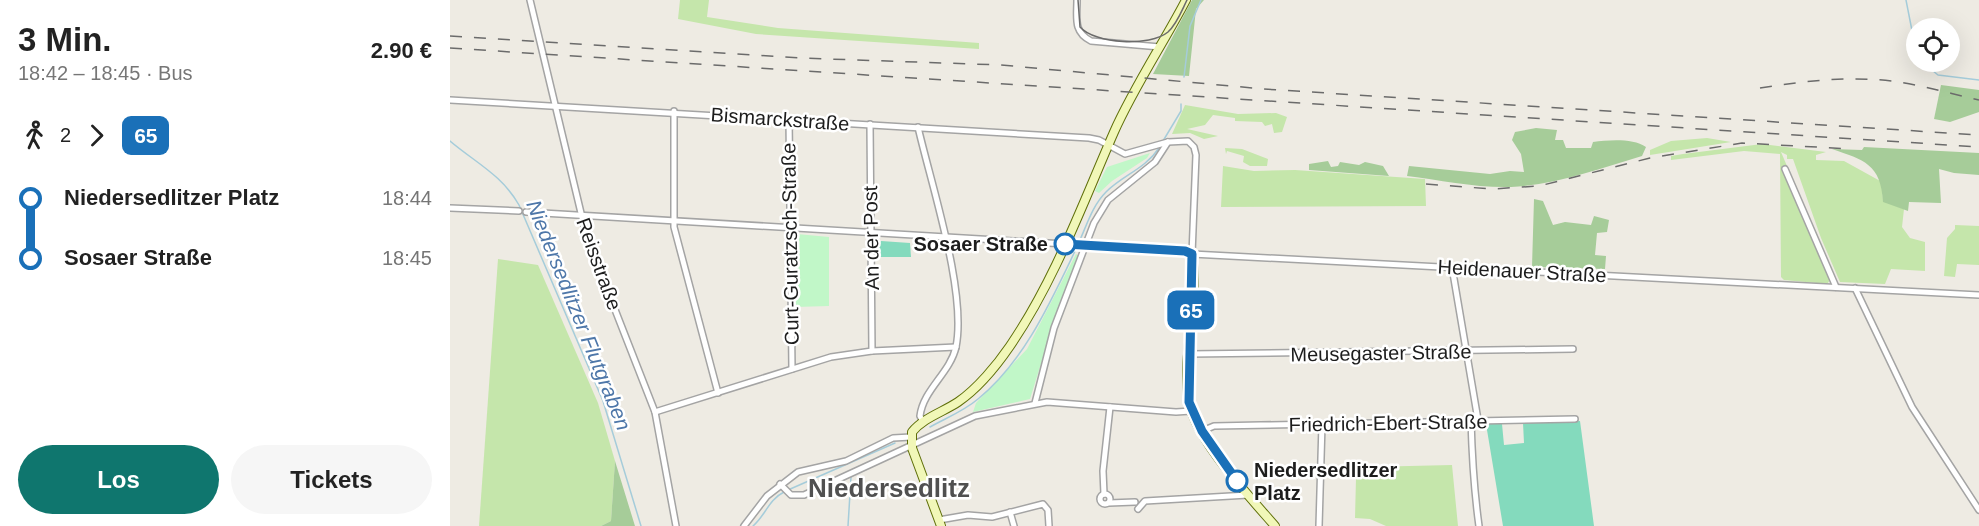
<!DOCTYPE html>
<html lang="de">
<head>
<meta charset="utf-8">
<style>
	body { margin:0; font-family:Arial,sans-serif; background:#f6f6f6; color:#222; height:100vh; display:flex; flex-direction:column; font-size:22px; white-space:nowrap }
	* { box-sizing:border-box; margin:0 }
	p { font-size:20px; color:#767676 }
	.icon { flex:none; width:33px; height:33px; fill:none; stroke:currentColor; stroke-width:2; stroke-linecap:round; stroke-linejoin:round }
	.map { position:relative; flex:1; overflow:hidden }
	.panel { display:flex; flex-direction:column; background:#fff; width:450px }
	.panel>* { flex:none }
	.badge { padding:0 12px; border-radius:9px; font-size:21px; line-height:39px }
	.tools { position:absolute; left:1456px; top:18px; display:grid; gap:12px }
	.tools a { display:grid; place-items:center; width:54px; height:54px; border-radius:50%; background:#fff; box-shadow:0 6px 24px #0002; font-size:30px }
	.map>.badge { position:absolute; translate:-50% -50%; box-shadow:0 0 0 3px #fff }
	.legs { display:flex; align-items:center; gap:9px; height:66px; padding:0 18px; font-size:20px }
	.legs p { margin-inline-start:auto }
	.head { display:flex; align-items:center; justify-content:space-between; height:102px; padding:0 18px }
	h1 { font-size:33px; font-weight:800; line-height:45px }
	.cta { display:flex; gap:12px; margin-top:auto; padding:12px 18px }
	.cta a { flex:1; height:69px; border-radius:36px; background:#0f766e; color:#fff; font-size:24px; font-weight:800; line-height:69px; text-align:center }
	.cta a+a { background:#f6f6f6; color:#222 }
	ul { padding:0 18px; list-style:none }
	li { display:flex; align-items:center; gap:21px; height:60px; font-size:22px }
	li i { display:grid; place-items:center; width:9px; height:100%; margin:0 8px; background:currentColor }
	li i::after { content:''; width:15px; height:15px; margin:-8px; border:4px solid; border-radius:50%; background:#fff }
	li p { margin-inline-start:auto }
	li:first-child i { background:linear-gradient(#0000 50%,currentColor 0) }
	li:last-child i { background:linear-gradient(currentColor 50%,#0000 0) }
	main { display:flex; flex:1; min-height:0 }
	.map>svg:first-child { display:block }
	.grass { fill:#c5e6ab }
	.forest { fill:#a6cc99 }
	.park { fill:#c1f7c8 }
	.pitch { fill:#84dabd }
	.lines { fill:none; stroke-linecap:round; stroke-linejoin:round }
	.stream { stroke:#a5ccda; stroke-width:1.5 }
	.street-casing { stroke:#a4a4a4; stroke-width:8 }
	.secondary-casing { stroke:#5f6f09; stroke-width:10 }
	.street { stroke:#fff; stroke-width:5 }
	.secondary { stroke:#f1f7b8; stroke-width:8 }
	.tram { stroke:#6b6b6b; stroke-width:1.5 }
	.rail { stroke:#6b6b6b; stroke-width:1.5; stroke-dasharray:12 12; stroke-linecap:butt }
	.line-1-casing { stroke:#fff; stroke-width:14 }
	.line-1 { stroke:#1a70b8; stroke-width:9 }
	.stop-1-dot { fill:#fff; stroke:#1a70b8; stroke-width:3 }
	.labels { text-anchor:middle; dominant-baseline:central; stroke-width:5; stroke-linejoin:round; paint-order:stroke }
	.street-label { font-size:20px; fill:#1d1d1d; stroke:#fff }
	.stop-label { font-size:20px; font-weight:bold; fill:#1d1d1d; stroke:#fff; text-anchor:end }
	.water-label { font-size:21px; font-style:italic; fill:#4e77a9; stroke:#fff }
	.district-label { font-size:26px; font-weight:bold; fill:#505050; stroke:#fff }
</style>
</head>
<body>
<main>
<section class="panel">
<div class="head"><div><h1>3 Min.</h1><p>18:42 – 18:45 · Bus</p></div><b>2.90 €</b></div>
<div class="legs"><svg class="icon" aria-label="walk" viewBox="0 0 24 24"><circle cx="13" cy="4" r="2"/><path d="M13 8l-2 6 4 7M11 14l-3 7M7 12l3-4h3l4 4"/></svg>2<svg class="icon" aria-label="forward" viewBox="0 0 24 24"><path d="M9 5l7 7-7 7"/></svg><b class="badge" style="background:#1a70b8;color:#fff">65</b></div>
<ul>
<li><i style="color:#1a70b8"></i><b>Niedersedlitzer Platz</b><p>18:44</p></li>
<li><i style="color:#1a70b8"></i><b>Sosaer Straße</b><p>18:45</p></li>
</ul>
<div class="cta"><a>Los</a><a>Tickets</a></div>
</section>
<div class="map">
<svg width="1529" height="526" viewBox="0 0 1529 526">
	<rect width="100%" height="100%" fill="#eeebe3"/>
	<g class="grass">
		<polygon points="230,0 259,0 257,17 328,28 529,43 529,49 306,34 228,19"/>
		<polygon points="735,105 788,114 826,113 837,117 832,132 824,133 822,124 815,126 812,122 785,121 785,118 763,115 755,125 737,129 768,136 754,139 740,133 722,134"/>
		<polygon points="1257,138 1281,142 1200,155 1200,150 1221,141"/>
		<polygon points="1312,144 1376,152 1366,155 1366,160 1394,161 1432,182 1433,201 1454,209 1452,227 1460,238 1475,242 1475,271 1441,269 1435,284 1390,282 1371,238 1343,159 1337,159 1337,155 1331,152 1337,166 1333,170 1381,279 1377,284 1334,280 1331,277 1330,154 1294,151 1221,160 1221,156 1233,154"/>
		<polygon points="775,148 792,149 818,159 817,166 800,166 793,162 794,156 777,151 776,154"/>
		<polygon points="773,166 804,171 845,170 975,179 976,206 771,207"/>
		<polygon points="1505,225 1529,226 1529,265 1507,264 1505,277 1494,276 1497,238 1505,229"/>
		<polygon points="48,259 88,265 148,403 165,461 161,521 151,526 29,526"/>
		<polygon points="1002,465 1008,526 936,526 920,519 905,518 906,478 916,478 917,467"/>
	</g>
	<g class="forest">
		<polygon points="742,0 754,0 746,9 739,76 703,74"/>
		<polygon points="1491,85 1529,90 1529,112 1500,122 1484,119"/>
		<path d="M1086 128 1107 130 1105 140H1113L1116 148H1141L1143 142C1159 140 1183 138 1196 147L1192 156C1149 169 1105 185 1061 187 1026 188 990 180 957 176L959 166 1040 174 1060 171 1074 172 1071 154 1062 140 1065 132Z"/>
		<path d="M1414 147 1529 153V175L1504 173 1489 169 1491 203 1459 202 1458 211 1433 202C1431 164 1414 160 1382 149L1412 150Z"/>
		<polygon points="878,161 881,167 888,166 890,162 909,165 915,162 933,166 939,176 859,170 859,164"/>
		<polygon points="1084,199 1093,201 1103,225 1115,222 1141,225 1144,216 1159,220 1157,232 1147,233 1145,255 1156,256 1155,269 1082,267"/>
		<polygon points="165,461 185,526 151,526 161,521"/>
	</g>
	<g class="park">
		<polygon points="700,153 697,158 662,181 649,193 645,191 657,167"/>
		<polygon points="347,234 379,237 379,306 345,307 344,237"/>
		<polygon points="626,254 629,256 609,306 580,399 523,412 526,403 577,349"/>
	</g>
	<g class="pitch">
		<polygon points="431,241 460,243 461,257 429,257 427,245"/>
		<polygon points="1130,421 1144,526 1053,526 1036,424 1052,424 1054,445 1074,443 1073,423"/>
	</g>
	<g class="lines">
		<g class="stream">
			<polyline points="1456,0 1467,56"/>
			<polyline points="1472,62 1488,75 1529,80"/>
			<polyline points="734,77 740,26 751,0"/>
			<path d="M0 141C26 163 52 175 69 205L153 401 191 526"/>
			<polyline points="713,141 731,111 731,104"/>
			<path d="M629 242C637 225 642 206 656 192 673 175 695 169 709 148"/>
			<path d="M480 427C496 418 514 411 528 399 574 362 601 301 626 249"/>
			<polyline points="338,490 445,443"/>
			<path d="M303 526C316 515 318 500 334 492"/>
			<polyline points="398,526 401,477"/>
		</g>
		<defs>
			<g id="street">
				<polyline points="80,0 137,238 205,412 226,526"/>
				<path d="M627 0C627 18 623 32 641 41L710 47"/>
				<polyline points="0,100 639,138 649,140 675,154 718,142 738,141 744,147 746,155 742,254 1529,295"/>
				<polyline points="224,111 224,227 268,393"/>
				<polyline points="339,119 342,369"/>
				<polyline points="420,124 422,351"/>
				<path d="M468 127C481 184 517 292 506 347 500 373 473 390 470 416L473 422"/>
				<polyline points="1335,169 1386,287"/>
				<polyline points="0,208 69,211"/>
				<polyline points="76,212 615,244"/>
				<polyline points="1002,267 1028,420"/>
				<polyline points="1405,288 1462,407 1529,510"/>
				<polyline points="739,354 1123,349"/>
				<polyline points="585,403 604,328 644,223 658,200 705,162 718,142"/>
				<polyline points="205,412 381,357 422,351 506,347"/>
				<path d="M1021 420C1022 456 1024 490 1029 526"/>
				<polyline points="752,431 764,426 1125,419"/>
				<polyline points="330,484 341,495 354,495 525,416 597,402 726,412 741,411"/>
				<polyline points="654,494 653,471 660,407"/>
				<circle cx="655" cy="499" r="5"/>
				<polyline points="659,503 685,502"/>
				<polyline points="688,509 695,501 798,495"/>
				<polyline points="560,512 564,526"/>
				<polyline points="489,520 518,515 542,517 593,504 598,510 599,526"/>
				<polyline points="294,526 317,496 348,472 396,461 443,438 461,437"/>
				<polyline points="869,526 872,424"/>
			</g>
			<g id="secondary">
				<path d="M615 244 735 251 742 254C749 301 733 350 738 397 742 436 799 496 825 526"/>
				<path d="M491 526 462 448V432C473 418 493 412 508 402 527 389 547 365 560 346 605 280 632 205 664 132 684 87 713 44 736 0"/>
			</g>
		</defs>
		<use href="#street" class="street-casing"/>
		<use href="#secondary" class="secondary-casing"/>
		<use href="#street" class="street"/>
		<use href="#secondary" class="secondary"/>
		<path class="tram" d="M628 0 630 27C645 44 700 47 718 32 727 24 732 10 737 0"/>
		<g class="rail">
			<polyline points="0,36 351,58 551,65 814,89 1529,135"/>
			<polyline points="0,48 1529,147"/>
			<path d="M1310 88C1356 81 1402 75 1448 82 1475 86 1502 94 1529 100"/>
			<polyline points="976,184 1042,189 1089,186 1200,158 1292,143 1401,149"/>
		</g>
	</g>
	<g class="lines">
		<defs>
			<polyline id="line-1" points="615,244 735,251 742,254 739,402 752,431 787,481"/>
		</defs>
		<use href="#line-1" class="line-1-casing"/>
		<use href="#line-1" class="line-1"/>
	</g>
	<g class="stop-1-dot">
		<circle cx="615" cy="244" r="10"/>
		<circle cx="787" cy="481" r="10"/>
	</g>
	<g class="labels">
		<g class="street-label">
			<text transform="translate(330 119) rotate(4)">Bismarckstraße</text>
			<text transform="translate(421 238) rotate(-91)">An der Post</text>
			<text transform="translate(340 244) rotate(-91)">Curt-Guratzsch-Straße</text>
			<text transform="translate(149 264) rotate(70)">Reisstraße</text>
			<text transform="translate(1072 271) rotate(3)">Heidenauer Straße</text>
			<text transform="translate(931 353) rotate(-1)">Meusegaster Straße</text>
			<text transform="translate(938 423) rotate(-1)">Friedrich-Ebert-Straße</text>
		</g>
		<g class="stop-label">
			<text x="598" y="244">Sosaer Straße</text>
			<text x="804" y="470" text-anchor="start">Niedersedlitzer<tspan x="804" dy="23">Platz</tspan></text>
		</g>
		<g class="water-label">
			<text transform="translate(129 315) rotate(68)">Niedersedlitzer Flutgraben</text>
		</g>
		<g class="district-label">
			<text x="439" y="488">Niedersedlitz</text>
		</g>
	</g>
</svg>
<div class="tools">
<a><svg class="icon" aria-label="locate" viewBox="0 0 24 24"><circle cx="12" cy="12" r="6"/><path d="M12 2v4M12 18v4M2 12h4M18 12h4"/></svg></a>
</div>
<b class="badge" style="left:741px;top:310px;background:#1a70b8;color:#fff">65</b>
</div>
</main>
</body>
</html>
